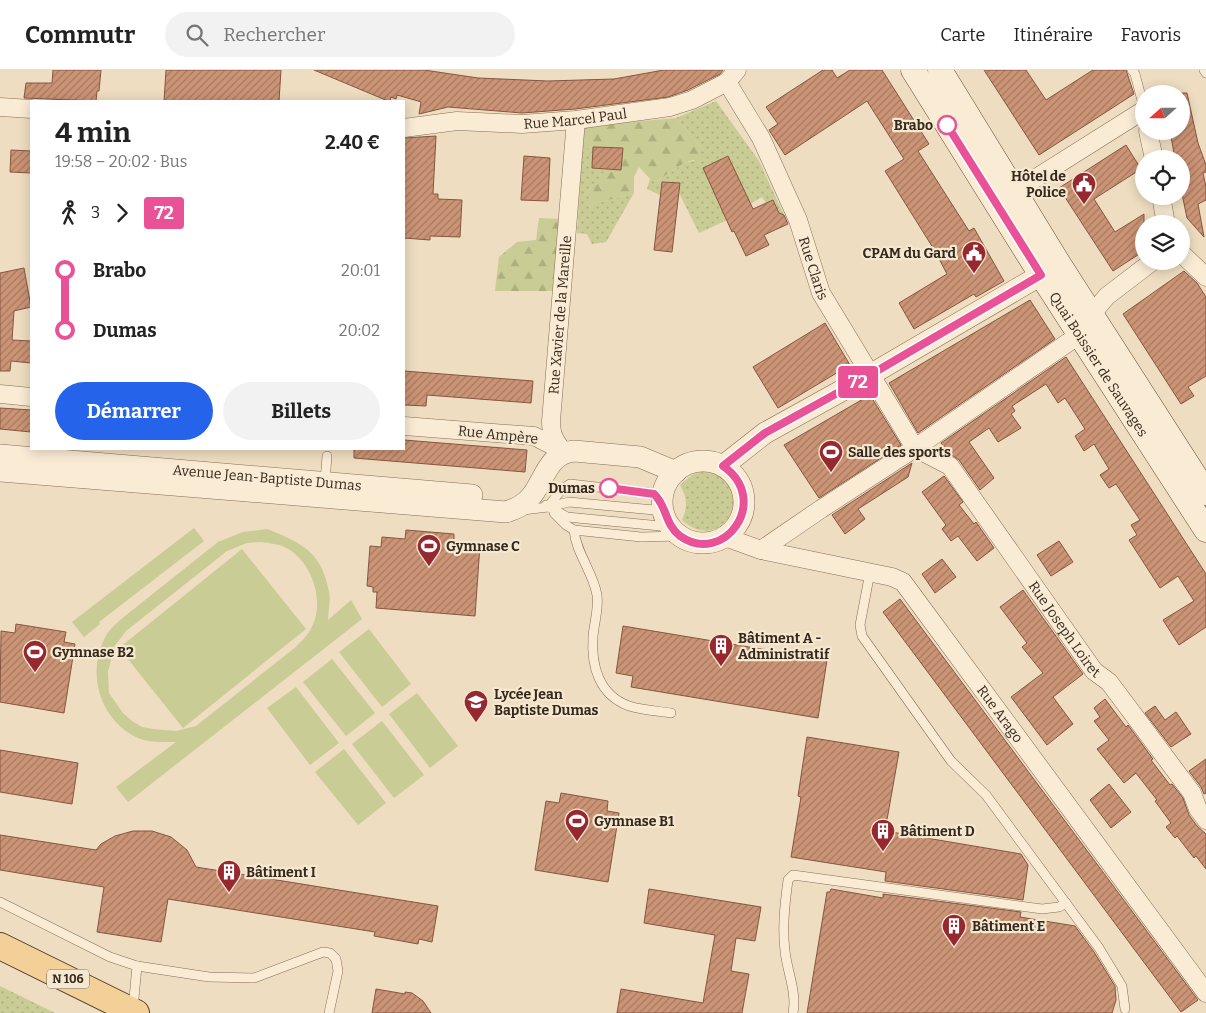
<!DOCTYPE html>
<html lang="fr">
<head>
<meta charset="utf-8">
<style>
	body { margin:0; font-family:Bitter,serif; background:#f2f2f2; color:#222; height:100vh; display:flex; flex-direction:column; font-size:19px; white-space:nowrap }
	* { box-sizing:border-box; margin:0 }
	p { font-size:16px; color:#767676 }
	.icon { flex:none; width:28px; height:28px; fill:none; stroke:currentColor; stroke-width:2; stroke-linecap:round; stroke-linejoin:round }
	.map { position:relative; flex:1; overflow:hidden }
	.drawer { position:absolute; left:30px; top:30px; width:375px; height:350px; display:flex; flex-direction:column; background:#fff; border-radius:0px; box-shadow:0 2px 12px #0003 }
	.drawer>* { flex:none }
	.badge { padding:0 10px; border-radius:4px; font-size:18px; line-height:32px }
	.needle { width:32px; rotate:249deg }
	.fabs { position:absolute; left:1135px; top:15px; display:grid; gap:10px }
	.fabs a { display:grid; place-items:center; width:55px; height:55px; border-radius:50%; background:#fff; box-shadow:0 2px 12px #0003; font-size:25px }
	.map>.badge { position:absolute; translate:-50% -50%; box-shadow:0 0 0 2px #fff }
	.legs { display:flex; align-items:center; gap:8px; height:55px; padding:0 25px; font-size:16px }
	.legs p { margin-inline-start:auto }
	.overview { display:flex; align-items:center; justify-content:space-between; height:85px; padding:0 25px }
	h1 { font-size:28px; font-weight:700; line-height:38px }
	.primary-button { display:flex; gap:10px; margin-top:auto; padding:10px 25px }
	.primary-button a { flex:1; height:58px; border-radius:30px; background:#2563eb; color:#fff; font-size:20px; font-weight:700; line-height:58px; text-align:center }
	.primary-button a+a { background:#f2f2f2; color:#222 }
	ul { padding:0 25px; list-style:none }
	li { display:flex; align-items:center; gap:18px; height:60px; font-size:19px }
	li i { display:grid; place-items:center; width:8px; height:100%; margin:0 6px; background:currentColor }
	li i::after { content:''; width:12px; height:12px; margin:-6px; border:4px solid; border-radius:50%; background:#fff }
	li p { margin-inline-start:auto }
	li:first-child i { background:linear-gradient(#0000 50%,currentColor 0) }
	li:last-child i { background:linear-gradient(currentColor 50%,#0000 0) }
	header { display:flex; align-items:center; gap:30px; box-sizing:border-box; height:70px; padding:0 25px; background:#fff; border-bottom:1px solid #e0e0e0 }
	header strong { font-size:24px }
	nav { display:flex; gap:28px; margin-inline-start:auto; font-size:18px }
	.search { width:350px; height:45px; background:#f2f2f2; display:flex; align-items:center; gap:12px; box-sizing:border-box; padding:0 18px; border-radius:28px; color:#767676; font-size:19px }
	.map>svg:first-child { display:block }
	.grass { fill:url(#grass-dots) }
	.forest { fill:url(#forest-firs) }
	.garden { fill:#c9cc94; fill-rule:evenodd }
	.building { fill:url(#building-hatch); stroke:#86563e }
	.lines { fill:none; stroke-linecap:round; stroke-linejoin:round }
	.service-casing { stroke:#876e58; stroke-width:10 }
	.minor-casing { stroke:#876e58; stroke-width:19 }
	.tertiary-casing { stroke:#876e58; stroke-width:22 }
	.secondary-casing { stroke:#694f3c; stroke-width:25 }
	.primary-casing { stroke:#553d2d; stroke-width:28 }
	.service { stroke:#f9ebd4; stroke-width:9 }
	.minor { stroke:#f9ebd4; stroke-width:18 }
	.tertiary { stroke:#f9ebd4; stroke-width:21 }
	.secondary { stroke:#f9ebd4; stroke-width:24 }
	.primary { stroke:#f2d097; stroke-width:26 }
	.line-1-casing { stroke:#fff; stroke-width:11 }
	.line-1 { stroke:#ea5297; stroke-width:8 }
	.stop-1-dot { fill:#fff; stroke:#ea5297; stroke-width:2.5 }
	.labels { text-anchor:middle; dominant-baseline:central; stroke-width:4.5; stroke-linejoin:round; paint-order:stroke }
	.shield { fill:#f5e8d0; stroke:#706253; stroke-width:1 }
	.shield-label { font-size:12px; font-weight:bold; fill:#37281d }
	.street-label { font-size:14px; fill:#37281d; stroke:#f5e8d0 }
	.stop-label { font-size:14px; font-weight:bold; fill:#37281d; stroke:#f5e8d0; text-anchor:end }
	.poi-label { font-size:14px; font-weight:bold; fill:#37281d; stroke:#f5e8d0; text-anchor:start }
</style>
</head>
<body>
<header>
<strong>Commutr</strong>
<div class="search"><svg class="icon" aria-label="search" viewBox="0 0 24 24"><circle cx="10" cy="10" r="6"/><path d="M15 15l6 6"/></svg>Rechercher</div>
<nav><a>Carte</a><a>Itinéraire</a><a>Favoris</a></nav>
</header>
<div class="map">
<svg width="1206" height="943" viewBox="0 0 1206 943">
	<defs>
		<pattern id="grass-dots" width="8" height="8" patternUnits="userSpaceOnUse" patternTransform="scale(1.25)"><rect width="8" height="8" fill="#c9cc94"/><path d="M2 2h.1M6 6h.1" fill="none" stroke="#adaf7f" stroke-width="1.8" stroke-linecap="round"/></pattern>
		<pattern id="forest-firs" width="22" height="20" patternUnits="userSpaceOnUse" patternTransform="scale(1.25)"><rect width="22" height="20" fill="#c9cc94"/><path d="M5 1l3.5 6h-7zM16 11l3.5 6h-7z" fill="#adaf7f"/></pattern>
		<pattern id="building-hatch" width="6" height="6" patternUnits="userSpaceOnUse" patternTransform="scale(1.25)"><rect width="6" height="6" fill="#cc9476"/><path d="M-1 1l2-2M0 6l6-6M5 7l2-2" fill="none" stroke="#a67960"/></pattern>
	</defs>
	<rect width="100%" height="100%" fill="#eeddc0"/>
	<g class="grass">
		<polygon points="716,31 759,91 784,145 779,143 773,130 766,133 762,127 750,134 728,86 703,98 727,150 699,163 679,123 680,113 662,112 660,125 647,119 650,109 657,111 684,93 694,91 702,79 676,48"/>
		<polygon points="582,76 585,78 593,77 592,98 608,99 600,106 591,135 634,123 606,172 592,174 587,164 577,163"/>
		<path d="M700 402C762 403 727 491 682 450 688 438 687 426 680 415L692 405Z"/>
		<polygon points="0,916 55,943 0,943"/>
	</g>
	<g class="forest">
		<polygon points="676,48 702,79 700,88 684,93 657,111 650,109 639,97 634,107 634,123 591,135 591,118 600,106 608,99 617,78 593,77 585,78 580,75 581,64 585,56"/>
		<polygon points="539,148 560,149 553,221 495,221 499,187 517,172 536,170"/>
	</g>
	<g class="garden">
		<polygon points="194,458 204,471 99,552 100,554 84,567 72,552"/>
		<path d="M267 459C302 473 322 482 329 522 331 531 328 541 328 550L351 530 362 549 128 732 116 717 176 672C164 672 150 673 138 668 99 650 85 601 107 564 110 559 116 554 120 550L218 472 243 462ZM260 472C270 473 281 474 290 480 311 494 322 525 315 549 311 562 302 572 292 580L196 656 176 661 153 659 142 657 132 651 123 643 109 623 108 602 114 577 126 561 227 481 247 473Z"/>
		<polygon points="242,479 306,559 183,658 119,578"/>
		<polygon points="369,559 411,614 382,637 339,582"/>
		<polygon points="332,589 375,643 346,666 303,612"/>
		<polygon points="296,617 339,673 310,695 267,638"/>
		<polygon points="417,623 458,676 430,698 389,644"/>
		<polygon points="382,651 424,705 394,728 352,674"/>
		<polygon points="344,679 386,733 358,755 315,702"/>
	</g>
	<g class="building">
		<polygon points="53,0 101,0 99,21 97,21 96,31 24,28 26,13 52,13"/>
		<polygon points="166,0 281,0 279,31 164,31"/>
		<polygon points="314,0 424,0 478,8 548,11 614,9 664,0 723,0 720,4 688,20 668,27 575,39 522,43 448,37 419,44 421,32 418,31 397,25 396,29 391,27 390,31 388,31"/>
		<polygon points="823,0 832,0 837,8 850,0 882,0 929,74 918,81 969,161 974,158 1004,211 976,227 974,224 914,259 899,233 947,204 935,181 885,101 904,89 867,31 785,85 769,60 778,54 766,37"/>
		<polygon points="984,0 1026,0 1046,30 1093,0 1126,0 1134,24 1039,85"/>
		<polygon points="1181,23 1187,23 1198,73 1206,95 1206,102 1203,103 1206,117 1206,130 1198,134 1204,167 1187,148 1181,119 1181,89 1175,89 1170,61 1181,61"/>
		<polygon points="436,66 433,124 438,124 438,129 462,130 460,167 430,166 430,170 404,168 404,68"/>
		<polygon points="1126,75 1141,99 1094,129 1115,162 1144,144 1144,181 1113,201 1059,118"/>
		<polygon points="593,77 623,78 621,100 592,98"/>
		<polygon points="11,80 31,81 31,103 10,102"/>
		<polygon points="524,86 550,88 548,131 521,130"/>
		<polygon points="728,86 753,139 773,130 779,143 784,145 788,154 764,165 769,175 746,186 734,161 732,162 703,98"/>
		<polygon points="662,112 680,113 672,182 654,180"/>
		<polygon points="24,198 31,237 14,241 12,270 31,271 31,293 11,291 10,301 0,301 0,203"/>
		<polygon points="1184,201 1197,213 1206,227 1206,306 1188,317 1194,326 1181,334 1123,244"/>
		<polygon points="1030,230 1055,269 918,363 889,313"/>
		<polygon points="825,253 850,295 778,338 753,297"/>
		<polygon points="1066,287 1206,504 1206,557 1179,575 1163,550 1194,531 1178,506 1160,518 1129,470 1137,465 1131,455 1140,450 1116,414 1109,418 1100,405 1109,399 1094,374 1084,381 1075,366 1085,359 1065,328 1058,333 1046,314 1012,336 1015,341 1011,344 1021,358 998,372 989,358 969,372 994,408 980,420 959,390 949,383 941,373"/>
		<polygon points="404,301 533,311 531,333 427,325 426,336 404,335"/>
		<polygon points="870,325 901,375 819,428 784,375"/>
		<polygon points="0,338 31,340 31,362 0,359"/>
		<polygon points="404,370 527,380 525,402 354,388 354,379 404,379"/>
		<polygon points="912,393 908,407 858,439 865,449 845,464 832,445"/>
		<polygon points="944,406 963,432 959,435 974,454 976,452 994,478 977,491 958,466 951,471 942,459 946,455 922,422"/>
		<polygon points="406,460 454,464 454,473 480,475 475,546 376,538 377,522 373,522 373,517 367,516 370,476 381,477 382,467 405,469"/>
		<polygon points="1059,471 1073,492 1051,506 1037,485"/>
		<polygon points="942,489 956,507 935,523 922,504"/>
		<polygon points="1023,520 1083,604 1053,627 1073,654 1047,675 1011,627 1043,603 1022,577 1027,573 1000,537"/>
		<polygon points="900,529 1198,930 1181,942 883,542"/>
		<polygon points="16,554 66,562 64,572 75,574 64,643 0,632 1,561 15,563"/>
		<polygon points="623,556 827,590 818,648 631,617 633,606 616,603"/>
		<polygon points="1105,629 1126,657 1128,655 1153,689 1151,690 1170,715 1172,714 1183,728 1189,745 1197,756 1206,764 1206,799 1196,786 1194,788 1177,766 1175,768 1166,757 1171,753 1155,731 1157,730 1136,703 1124,713 1097,679 1109,670 1094,651 1100,647 1094,638"/>
		<polygon points="1155,636 1165,650 1176,642 1191,664 1171,677 1145,643"/>
		<polygon points="807,667 899,682 885,761 1021,784 1028,795 1023,830 885,811 886,802 791,787 801,727 798,726"/>
		<polygon points="0,680 78,693 72,734 0,722"/>
		<polygon points="1206,689 1206,723 1204,724 1201,717 1189,701"/>
		<polygon points="1109,714 1131,742 1111,758 1090,730"/>
		<polygon points="561,723 608,731 607,741 619,743 608,812 535,800 546,731 559,733"/>
		<polygon points="133,761 152,761 171,767 187,780 196,797 438,836 432,872 419,869 418,874 374,866 375,862 168,829 161,872 97,862 104,817 0,800 0,765 96,780 101,774 115,766"/>
		<polygon points="649,819 761,837 755,871 736,868 731,901 749,904 742,943 617,943 621,919 703,933 715,865 644,853"/>
		<polygon points="831,819 883,828 883,824 1021,842 1020,847 1075,856 1094,882 1115,916 1116,930 1112,943 807,943 827,822 830,822"/>
		<polygon points="376,919 405,924 405,922 412,923 423,931 431,943 372,943"/>
	</g>
	<g class="lines">
		<defs>
			<g id="service">
				<polyline points="1132,0 1135,4 1144,38"/>
				<polyline points="1204,0 1206,3"/>
				<polyline points="325,412 327,386"/>
				<polyline points="546,435 567,447 671,457"/>
				<path d="M548 437 561 420 570 414 650 423C656 424 659 429 662 435"/>
				<polyline points="523,440 548,437 569,432 654,440 665,446"/>
				<polyline points="554,443 566,455 574,460 641,467 680,466"/>
				<path d="M574 460C576 483 593 502 597 525 599 539 594 553 593 567 591 596 599 625 629 636 642 640 657 641 671 643"/>
				<polyline points="870,502 860,555 862,566 951,691 986,725 1099,878 1122,916 1125,939"/>
				<polyline points="0,832 110,887 137,896"/>
				<polyline points="133,939 137,896 209,907 254,908 323,882 330,883 336,889 338,901 329,943"/>
				<path d="M793 943C797 922 787 901 785 881 782 857 785 833 788 810L793 805 1042 839 1059 837 1066 833"/>
			</g>
			<g id="minor">
				<path id="s1" d="M727 12 761 68 798 150 821 223 915 378 950 396 1094 601 1109 612 1192 723 1198 739 1206 750"/>
				<polyline points="0,37 31,39"/>
				<path id="s2" d="M404 58 457 51 522 54 576 50 670 37 692 30 727 12 737 0"/>
				<polyline points="1148,61 1154,89"/>
				<polyline points="1014,122 1144,40"/>
				<polyline points="1161,126 1166,154"/>
				<polyline points="1181,183 1206,207"/>
				<polyline points="1091,245 1107,226 1153,191"/>
				<polyline points="0,324 31,327"/>
				<polyline points="404,356 534,366 561,380"/>
				<path id="s3" d="M564 382C555 372 551 365 551 351L576 50"/>
				<path id="s4" d="M725 467 761 480 892 507 903 512 1206 923"/>
				<polyline points="761,480 821,439 915,378 1079,265"/>
			</g>
			<g id="tertiary">
				<path id="s5" d="M0 385 472 425"/>
				<circle cx="703" cy="432" r="41"/>
				<polyline points="723,396 765,363 870,305 1041,205"/>
				<path d="M0 401 506 442C510 440 516 439 520 436 545 422 542 384 574 381L640 387 676 402"/>
			</g>
			<g id="secondary">
				<path id="s6" d="M913 0 1041 205 1206 460"/>
				<polyline points="940,0 1059,194 1206,423"/>
			</g>
			<polyline id="primary" points="0,876 136,943"/>
		</defs>
		<use href="#service" class="service-casing"/>
		<use href="#minor" class="minor-casing"/>
		<use href="#tertiary" class="tertiary-casing"/>
		<use href="#secondary" class="secondary-casing"/>
		<use href="#primary" class="primary-casing"/>
		<use href="#service" class="service"/>
		<use href="#minor" class="minor"/>
		<use href="#tertiary" class="tertiary"/>
		<use href="#secondary" class="secondary"/>
		<use href="#primary" class="primary"/>
	</g>
	<g class="lines">
		<defs>
			<path id="line-1" d="M609 418 654 424C667 436 665 455 680 466 724 497 772 430 723 396L765 363 870 305 1041 205 947 55"/>
		</defs>
		<use href="#line-1" class="line-1-casing"/>
		<use href="#line-1" class="line-1"/>
	</g>
	<defs>
		<symbol id="civic-pin" viewBox="-11 -11 22 30"><path d="M0 17L-7.5 6A9.5 9.5 0 1 1 7.5 6Z" fill="#962830" stroke="#f5e8d0"/><path d="M-.6-6.5H3V-4.5H.6V-3L4-1V1h2V6H-6V1h2V-1L-.6-3ZM-1.2 2.5V6h2.4V2.5Z" fill="#fff"/></symbol>
		<symbol id="stadium-pin" viewBox="-11 -11 22 30"><path d="M0 17L-7.5 6A9.5 9.5 0 1 1 7.5 6Z" fill="#962830" stroke="#f5e8d0"/><path d="M0-5a6.5 5 0 1 0 0 10a6.5 5 0 1 0 0-10ZM-3.5-1.8h7v3.6h-7Z" fill="#fff"/></symbol>
		<symbol id="building-pin" viewBox="-11 -11 22 30"><path d="M0 17L-7.5 6A9.5 9.5 0 1 1 7.5 6Z" fill="#962830" stroke="#f5e8d0"/><path d="M-4-6H4V6H1V3H-1V6H-4ZM-2.5-4.3h1.7v1.8h-1.7ZM.8-4.3h1.7v1.8H.8ZM-2.5-1h1.7V.8h-1.7ZM.8-1h1.7V.8H.8Z" fill="#fff"/></symbol>
		<symbol id="school-pin" viewBox="-11 -11 22 30"><path d="M0 17L-7.5 6A9.5 9.5 0 1 1 7.5 6Z" fill="#962830" stroke="#f5e8d0"/><path d="M0-5L7-2L0 1L-7-2ZM-4 1L0 2.5L4 1V4Q0 6-4 4Z" fill="#fff"/></symbol>
	</defs>
	<g fill-rule="evenodd">
		<use href="#civic-pin" x="1070" y="100" width="28" height="38"/>
		<use href="#civic-pin" x="960" y="169" width="28" height="38"/>
		<use href="#stadium-pin" x="817" y="368" width="28" height="38"/>
		<use href="#stadium-pin" x="415" y="462" width="28" height="38"/>
		<use href="#building-pin" x="707" y="562" width="28" height="38"/>
		<use href="#stadium-pin" x="21" y="568" width="28" height="38"/>
		<use href="#school-pin" x="462" y="618" width="28" height="38"/>
		<use href="#stadium-pin" x="563" y="737" width="28" height="38"/>
		<use href="#building-pin" x="869" y="747" width="28" height="38"/>
		<use href="#building-pin" x="215" y="788" width="28" height="38"/>
		<use href="#building-pin" x="940" y="842" width="28" height="38"/>
	</g>
	<g class="stop-1-dot">
		<circle cx="947" cy="55" r="9"/>
		<circle cx="609" cy="418" r="9"/>
	</g>
	<g class="labels">
		<rect class="shield" x="47" y="899.5" width="42" height="19" rx="4"/>
		<g class="shield-label">
			<text x="68" y="909">N 106</text>
		</g>
		<g class="street-label">
			<text stroke="none"><textPath href="#s2" startOffset="172">Rue Marcel Paul</textPath></text>
			<text stroke="none"><textPath href="#s1" startOffset="206">Rue Claris</textPath></text>
			<text stroke="none"><textPath href="#s3" startOffset="141">Rue Xavier de la Mareille</textPath></text>
			<text stroke="none"><textPath href="#s6" startOffset="348">Quai Boissier de Sauvages</textPath></text>
			<text transform="translate(498 365) rotate(6)">Rue Ampère</text>
			<text stroke="none"><textPath href="#s5" startOffset="268">Avenue Jean-Baptiste Dumas</textPath></text>
			<text stroke="none"><textPath href="#s1" startOffset="652">Rue Joseph Loiret</textPath></text>
			<text stroke="none"><textPath href="#s4" startOffset="348">Rue Arago</textPath></text>
		</g>
		<g class="stop-label">
			<text x="933" y="55">Brabo</text>
			<text x="595" y="418">Dumas</text>
		</g>
		<g class="poi-label">
			<text x="1066" y="106" text-anchor="end">Hôtel de<tspan x="1066" dy="16">Police</tspan></text>
			<text x="956" y="183" text-anchor="end">CPAM du Gard</text>
			<text x="848" y="382">Salle des sports</text>
			<text x="446" y="476">Gymnase C</text>
			<text x="738" y="568">Bâtiment A -<tspan x="738" dy="16">Administratif</tspan></text>
			<text x="52" y="582">Gymnase B2</text>
			<text x="494" y="624">Lycée Jean<tspan x="494" dy="16">Baptiste Dumas</tspan></text>
			<text x="594" y="751">Gymnase B1</text>
			<text x="900" y="761">Bâtiment D</text>
			<text x="246" y="802">Bâtiment I</text>
			<text x="972" y="856">Bâtiment E</text>
		</g>
	</g>
</svg>
<div class="fabs">
<a><svg class="needle" viewBox="-14 -14 28 28"><path d="M0-13l5 13h-10z" fill="#e53935"/><path d="M0 13l5-13h-10z" fill="#767676"/></svg></a>
<a><svg class="icon" aria-label="locate" viewBox="0 0 24 24"><circle cx="12" cy="12" r="6"/><path d="M12 2v4M12 18v4M2 12h4M18 12h4"/></svg></a>
<a><svg class="icon" aria-label="layers" viewBox="0 0 24 24"><path d="M12 4l9 5-9 5-9-5zM3 14l9 5 9-5"/></svg></a>
</div>
<b class="badge" style="left:858px;top:312px;background:#ea5297;color:#fff">72</b>
<section class="drawer">
<div class="overview"><div><h1>4 min</h1><p>19:58 – 20:02 · Bus</p></div><b>2.40 €</b></div>
<div class="legs"><svg class="icon" aria-label="walk" viewBox="0 0 24 24"><circle cx="13" cy="4" r="2"/><path d="M13 8l-2 6 4 7M11 14l-3 7M7 12l3-4h3l4 4"/></svg>3<svg class="icon" aria-label="forward" viewBox="0 0 24 24"><path d="M9 5l7 7-7 7"/></svg><b class="badge" style="background:#ea5297;color:#fff">72</b></div>
<ul>
<li><i style="color:#ea5297"></i><b>Brabo</b><p>20:01</p></li>
<li><i style="color:#ea5297"></i><b>Dumas</b><p>20:02</p></li>
</ul>
<div class="primary-button"><a>Démarrer</a><a>Billets</a></div>
</section>
</div>
</body>
</html>
